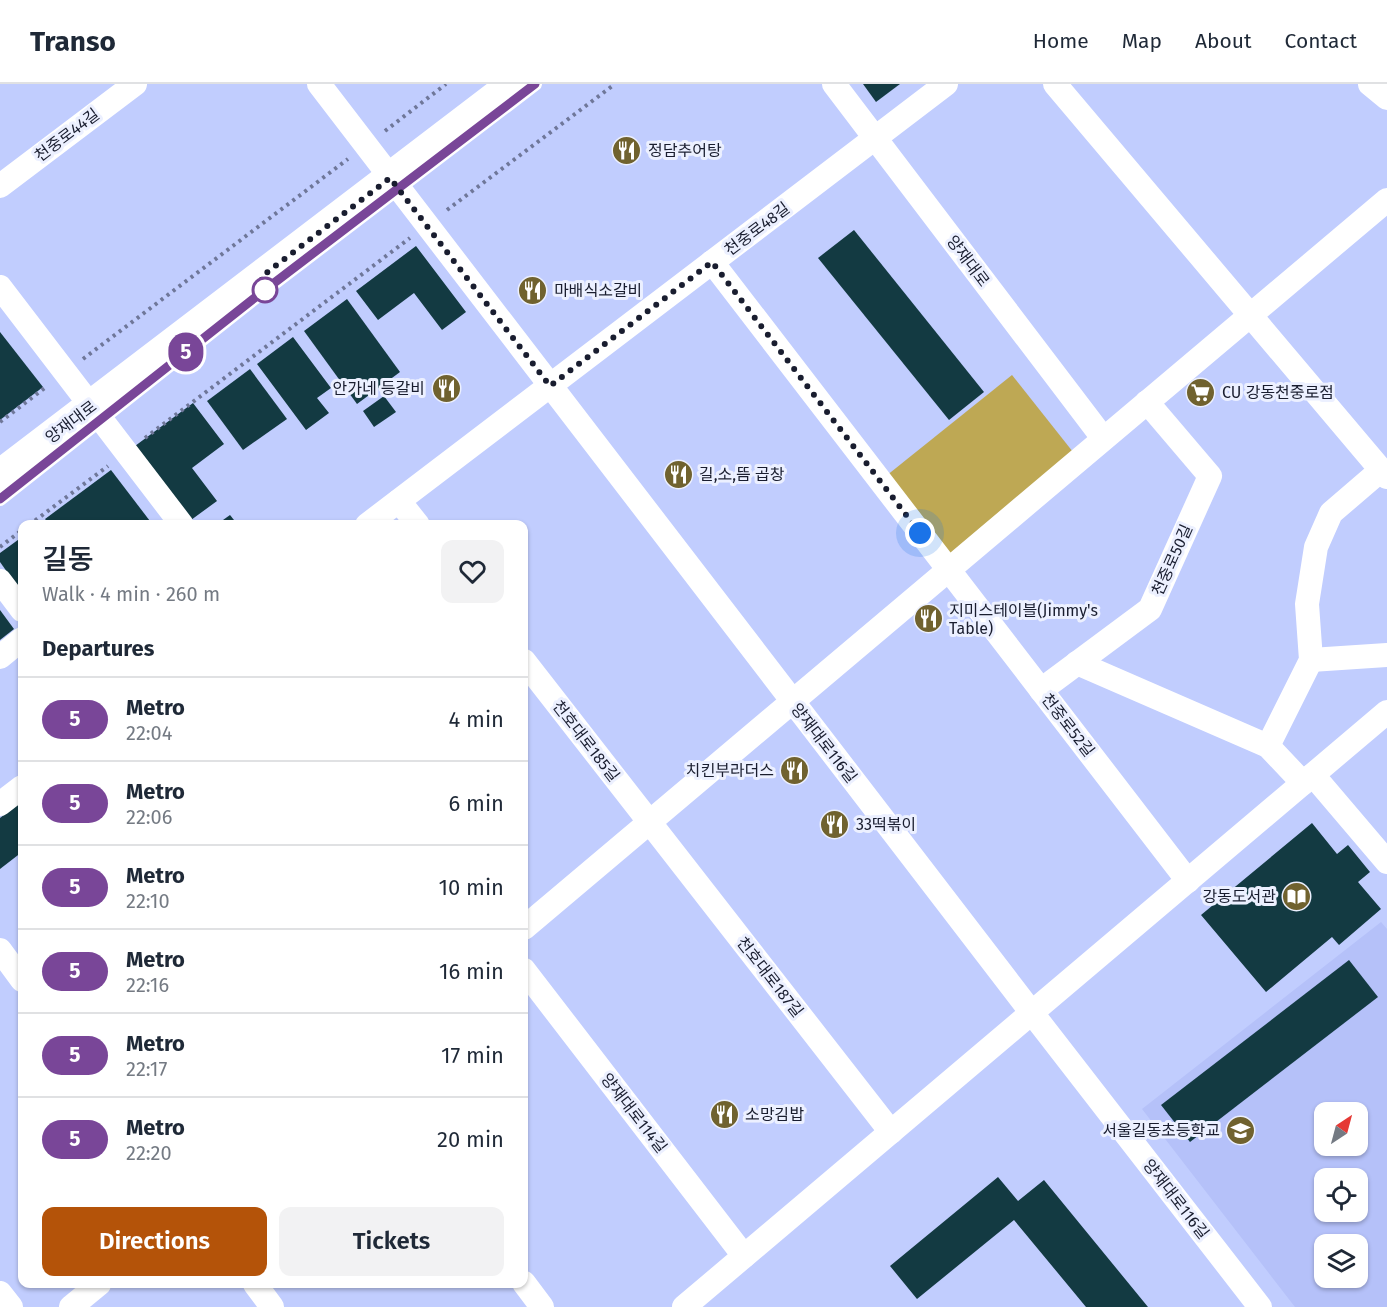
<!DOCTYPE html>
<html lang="en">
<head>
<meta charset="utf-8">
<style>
	body { margin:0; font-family:"Fira Sans","Noto Sans KR",sans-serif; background:#f2f2f3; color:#1f2937; height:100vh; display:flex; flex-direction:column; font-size:22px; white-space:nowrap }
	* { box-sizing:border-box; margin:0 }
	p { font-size:20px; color:#747a83 }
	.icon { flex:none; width:33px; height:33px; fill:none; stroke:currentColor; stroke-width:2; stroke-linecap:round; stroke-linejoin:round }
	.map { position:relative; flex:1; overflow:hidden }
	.details { position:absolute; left:18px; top:436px; width:510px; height:768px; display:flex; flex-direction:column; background:#fff; border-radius:12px; box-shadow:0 2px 4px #0004 }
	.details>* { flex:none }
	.badge { padding:0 12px; border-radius:20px; font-size:21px; line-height:39px }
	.needle { width:39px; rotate:36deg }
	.fabs { position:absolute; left:1314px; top:1018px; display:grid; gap:12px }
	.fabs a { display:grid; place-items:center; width:54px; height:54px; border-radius:12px; background:#fff; box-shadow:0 2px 4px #0004; font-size:30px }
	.you { position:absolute; width:30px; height:30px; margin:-15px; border:4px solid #fff; border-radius:50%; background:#1a73e8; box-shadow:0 0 0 9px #1a73e833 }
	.map>.badge { position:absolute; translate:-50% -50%; box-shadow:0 0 0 3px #fff }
	h2 { padding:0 24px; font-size:22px; line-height:54px }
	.round { display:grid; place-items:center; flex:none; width:63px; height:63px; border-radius:12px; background:#f2f2f3 }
	.headline { display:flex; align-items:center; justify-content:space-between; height:102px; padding:0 24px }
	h1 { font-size:28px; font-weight:600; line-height:45px }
	.button { display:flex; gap:12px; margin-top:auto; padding:12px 24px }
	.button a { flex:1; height:69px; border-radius:12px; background:#b45309; color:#fff; font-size:24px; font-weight:600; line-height:69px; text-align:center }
	.button a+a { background:#f2f2f3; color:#1f2937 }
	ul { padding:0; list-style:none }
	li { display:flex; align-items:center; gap:18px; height:84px; padding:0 24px; border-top:2px solid #e0e1e3 }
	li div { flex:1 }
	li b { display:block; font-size:22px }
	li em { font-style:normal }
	li .badge { min-width:66px; font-weight:700; text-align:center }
	header { display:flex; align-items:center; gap:36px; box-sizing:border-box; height:84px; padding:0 30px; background:#fff; border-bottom:2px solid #e0e1e3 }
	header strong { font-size:28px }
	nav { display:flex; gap:33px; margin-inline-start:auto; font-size:21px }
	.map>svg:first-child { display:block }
	.built { fill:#b5c1f9; fill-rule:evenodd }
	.green { fill:#bea854 }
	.building { fill:#133a42 }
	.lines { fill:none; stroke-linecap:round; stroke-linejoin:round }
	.path { stroke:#6f7799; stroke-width:4; stroke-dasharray:3 4.5; stroke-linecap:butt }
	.street { stroke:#fff; stroke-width:24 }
	.primary { stroke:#fff; stroke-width:33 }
	.line-casing { stroke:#fff; stroke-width:14 }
	.line { stroke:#794698; stroke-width:9 }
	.walk { stroke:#191d2f; stroke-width:6; stroke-dasharray:0 10.8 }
	.stop-dot { fill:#fff; stroke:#794698; stroke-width:3 }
	.labels { text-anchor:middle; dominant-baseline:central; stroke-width:6; stroke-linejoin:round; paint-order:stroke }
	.street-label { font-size:16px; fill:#191d2f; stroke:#ecf0ff }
	.poi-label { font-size:16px; fill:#191d2f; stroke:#ecf0ff; text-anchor:start }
</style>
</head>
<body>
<header>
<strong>Transo</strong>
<nav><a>Home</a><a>Map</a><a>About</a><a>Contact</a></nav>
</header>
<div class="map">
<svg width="1387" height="1223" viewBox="0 0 1387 1223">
	<rect width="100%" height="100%" fill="#c1cdfe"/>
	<path class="built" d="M1381 838 1387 845V1223H1295L1142 1025ZM1324 1029H1358V1062H1324ZM1324 1095H1358V1128H1324ZM1324 1161H1358V1194H1324Z"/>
	<polygon class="green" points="1012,291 1073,368 950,473 886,392"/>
	<g class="building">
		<polygon points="863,0 900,0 876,18"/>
		<polygon points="854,146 984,308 949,336 818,174"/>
		<polygon points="416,162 466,228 442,246 414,209 378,236 356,207"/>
		<polygon points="347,215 400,288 357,320 304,247"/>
		<polygon points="0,248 43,303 0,336"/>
		<polygon points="293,253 331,304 317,314 329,329 306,346 257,280"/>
		<polygon points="250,285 287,335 243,366 207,317"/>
		<polygon points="384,312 396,328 374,343 363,327"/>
		<polygon points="193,319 224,360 192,384 217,417 191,436 135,362"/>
		<polygon points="111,386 153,441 50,441 45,435"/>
		<polygon points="230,431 238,441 216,441"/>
		<polygon points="22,453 22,509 0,478 0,469"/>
		<polygon points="0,526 14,545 0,556"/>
		<polygon points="18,720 22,726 22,768 0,785 0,734"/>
		<polygon points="1312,739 1337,770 1348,761 1370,788 1358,798 1381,825 1339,861 1332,853 1266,908 1201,831"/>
		<polygon points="1349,876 1378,913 1190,1058 1161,1021"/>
		<polygon points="998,1093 1018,1117 1044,1096 1148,1223 1086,1223 1014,1136 917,1215 890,1182"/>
	</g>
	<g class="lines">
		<g class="path">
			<polyline points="385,47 446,0"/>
			<polyline points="447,126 615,0"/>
			<polyline points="83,275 348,75"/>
			<polyline points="0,338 46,303"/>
			<polyline points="145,354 410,154"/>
			<polyline points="29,441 108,382"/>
			<polyline points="0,463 22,446"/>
		</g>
		<g class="street">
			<polyline points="319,0 1032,929 1260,1223"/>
			<polyline points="834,0 1103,354"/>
			<polyline points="1055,0 1387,393"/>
			<polyline points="1370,0 1387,14"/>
			<polyline points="0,102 135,0"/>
			<polyline points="712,178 1188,797"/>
			<polyline points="0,203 182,441"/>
			<polyline points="399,417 418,441"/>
			<polyline points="367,441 946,0"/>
			<polyline points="0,497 22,526"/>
			<polyline points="0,573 22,555"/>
			<polyline points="1311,576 1387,571"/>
			<polyline points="524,577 891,1048"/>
			<polyline points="1077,579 1268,662 1303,699"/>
			<polyline points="1041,606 1150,525 1210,392 1147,318"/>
			<polyline points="1268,662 1311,576 1307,520 1316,463 1331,429 1381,386"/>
			<polyline points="1313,691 1387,778"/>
			<polyline points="0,720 22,703"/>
			<polyline points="524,844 1387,116"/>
			<polyline points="0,866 22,896"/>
			<polyline points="524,886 744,1172"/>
			<polyline points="524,1199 542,1223"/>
			<polyline points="255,1200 272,1223"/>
			<polyline points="0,1209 11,1223"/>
			<polyline points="71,1223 99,1200"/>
			<polyline points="684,1223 1387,628"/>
		</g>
		<polyline class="primary" points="0,392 514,0"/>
	</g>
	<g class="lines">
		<defs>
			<polyline id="line" points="0,415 257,212 535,0"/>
		</defs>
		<use href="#line" class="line-casing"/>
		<use href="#line" class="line"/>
		<polyline class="walk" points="265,206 261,193 390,94 550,302 712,178 920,449"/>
	</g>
	<defs>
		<symbol id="restaurant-disc" viewBox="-11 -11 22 22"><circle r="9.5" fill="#70622f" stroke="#ecf0ff"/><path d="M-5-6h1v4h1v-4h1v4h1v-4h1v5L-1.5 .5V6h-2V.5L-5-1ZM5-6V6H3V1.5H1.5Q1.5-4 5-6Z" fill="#fff"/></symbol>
		<symbol id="supermarket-disc" viewBox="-11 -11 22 22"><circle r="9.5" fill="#70622f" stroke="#ecf0ff"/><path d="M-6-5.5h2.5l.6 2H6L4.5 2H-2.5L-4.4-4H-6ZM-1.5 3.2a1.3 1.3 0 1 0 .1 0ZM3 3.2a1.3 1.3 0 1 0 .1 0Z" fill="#fff"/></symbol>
		<symbol id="library-disc" viewBox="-11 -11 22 22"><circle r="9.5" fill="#70622f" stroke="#ecf0ff"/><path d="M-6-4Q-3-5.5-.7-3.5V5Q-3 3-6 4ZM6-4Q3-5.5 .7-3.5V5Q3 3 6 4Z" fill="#fff"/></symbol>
		<symbol id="school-disc" viewBox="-11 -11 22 22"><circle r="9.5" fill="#70622f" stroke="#ecf0ff"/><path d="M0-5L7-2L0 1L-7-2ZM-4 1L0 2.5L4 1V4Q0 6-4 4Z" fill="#fff"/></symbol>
	</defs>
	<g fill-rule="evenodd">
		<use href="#restaurant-disc" x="610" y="50" width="33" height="33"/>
		<use href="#restaurant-disc" x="516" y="190" width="33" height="33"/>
		<use href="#restaurant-disc" x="430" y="288" width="33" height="33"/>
		<use href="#supermarket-disc" x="1184" y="292" width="33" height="33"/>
		<use href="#restaurant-disc" x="662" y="374" width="33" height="33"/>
		<use href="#restaurant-disc" x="912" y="518" width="33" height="33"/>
		<use href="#restaurant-disc" x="778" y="670" width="33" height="33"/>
		<use href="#restaurant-disc" x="818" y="724" width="33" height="33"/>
		<use href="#library-disc" x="1280" y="796" width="33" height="33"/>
		<use href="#restaurant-disc" x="708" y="1014" width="33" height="33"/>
		<use href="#school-disc" x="1224" y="1030" width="33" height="33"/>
	</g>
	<circle class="stop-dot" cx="265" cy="206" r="12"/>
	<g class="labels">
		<g class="street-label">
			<text transform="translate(67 51) rotate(-37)">천중로44길</text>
			<text transform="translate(757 145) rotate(-37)">천중로48길</text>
			<text transform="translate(968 177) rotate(53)">양재대로</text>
			<text transform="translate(71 338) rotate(-37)">양재대로</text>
			<text transform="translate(1172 476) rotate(-66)">천중로50길</text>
			<text transform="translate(1068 641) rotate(52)">천중로52길</text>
			<text transform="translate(586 657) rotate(52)">천호대로185길</text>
			<text transform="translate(824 659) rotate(52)">양재대로116길</text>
			<text transform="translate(770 893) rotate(52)">천호대로187길</text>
			<text transform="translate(634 1029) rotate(52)">양재대로114길</text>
			<text transform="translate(1176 1115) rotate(52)">양재대로116길</text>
		</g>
		<g class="poi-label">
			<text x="648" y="66">정담추어탕</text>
			<text x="554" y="206">마배식소갈비</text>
			<text x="425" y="304" text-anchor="end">안가네 등갈비</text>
			<text x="1222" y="308">CU 강동천중로점</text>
			<text x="699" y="390">길,소,뜸 곱창</text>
			<text x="949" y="526">지미스테이블(Jimmy's<tspan x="949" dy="18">Table)</tspan></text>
			<text x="774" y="686" text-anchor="end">치킨부라더스</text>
			<text x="856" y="740">33떡볶이</text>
			<text x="1276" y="812" text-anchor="end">강동도서관</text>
			<text x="745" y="1030">소망김밥</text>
			<text x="1220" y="1046" text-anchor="end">서울길동초등학교</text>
		</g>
	</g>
</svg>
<div class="fabs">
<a><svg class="needle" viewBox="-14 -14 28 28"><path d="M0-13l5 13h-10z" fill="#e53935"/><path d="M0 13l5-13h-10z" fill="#747a83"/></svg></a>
<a><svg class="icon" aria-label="locate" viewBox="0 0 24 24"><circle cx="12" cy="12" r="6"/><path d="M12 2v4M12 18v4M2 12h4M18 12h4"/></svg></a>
<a><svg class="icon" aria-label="layers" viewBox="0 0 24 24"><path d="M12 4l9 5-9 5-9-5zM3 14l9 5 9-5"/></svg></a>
</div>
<div class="you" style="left:920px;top:449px"></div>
<b class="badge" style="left:186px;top:268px;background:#794698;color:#fff">5</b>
<section class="details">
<div class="headline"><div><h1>길동</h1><p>Walk · 4 min · 260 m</p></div><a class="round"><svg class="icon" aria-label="heart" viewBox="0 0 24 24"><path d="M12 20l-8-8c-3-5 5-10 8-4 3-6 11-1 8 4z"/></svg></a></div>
<h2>Departures</h2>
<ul>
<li><span class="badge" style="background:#794698;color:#fff">5</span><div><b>Metro</b><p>22:04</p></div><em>4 min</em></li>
<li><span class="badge" style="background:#794698;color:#fff">5</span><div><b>Metro</b><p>22:06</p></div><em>6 min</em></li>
<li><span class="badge" style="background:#794698;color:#fff">5</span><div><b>Metro</b><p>22:10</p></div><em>10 min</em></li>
<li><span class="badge" style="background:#794698;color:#fff">5</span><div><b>Metro</b><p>22:16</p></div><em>16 min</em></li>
<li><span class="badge" style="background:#794698;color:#fff">5</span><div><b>Metro</b><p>22:17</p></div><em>17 min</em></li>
<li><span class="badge" style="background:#794698;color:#fff">5</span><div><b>Metro</b><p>22:20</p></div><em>20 min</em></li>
</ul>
<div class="button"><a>Directions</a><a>Tickets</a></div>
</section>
</div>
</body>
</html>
